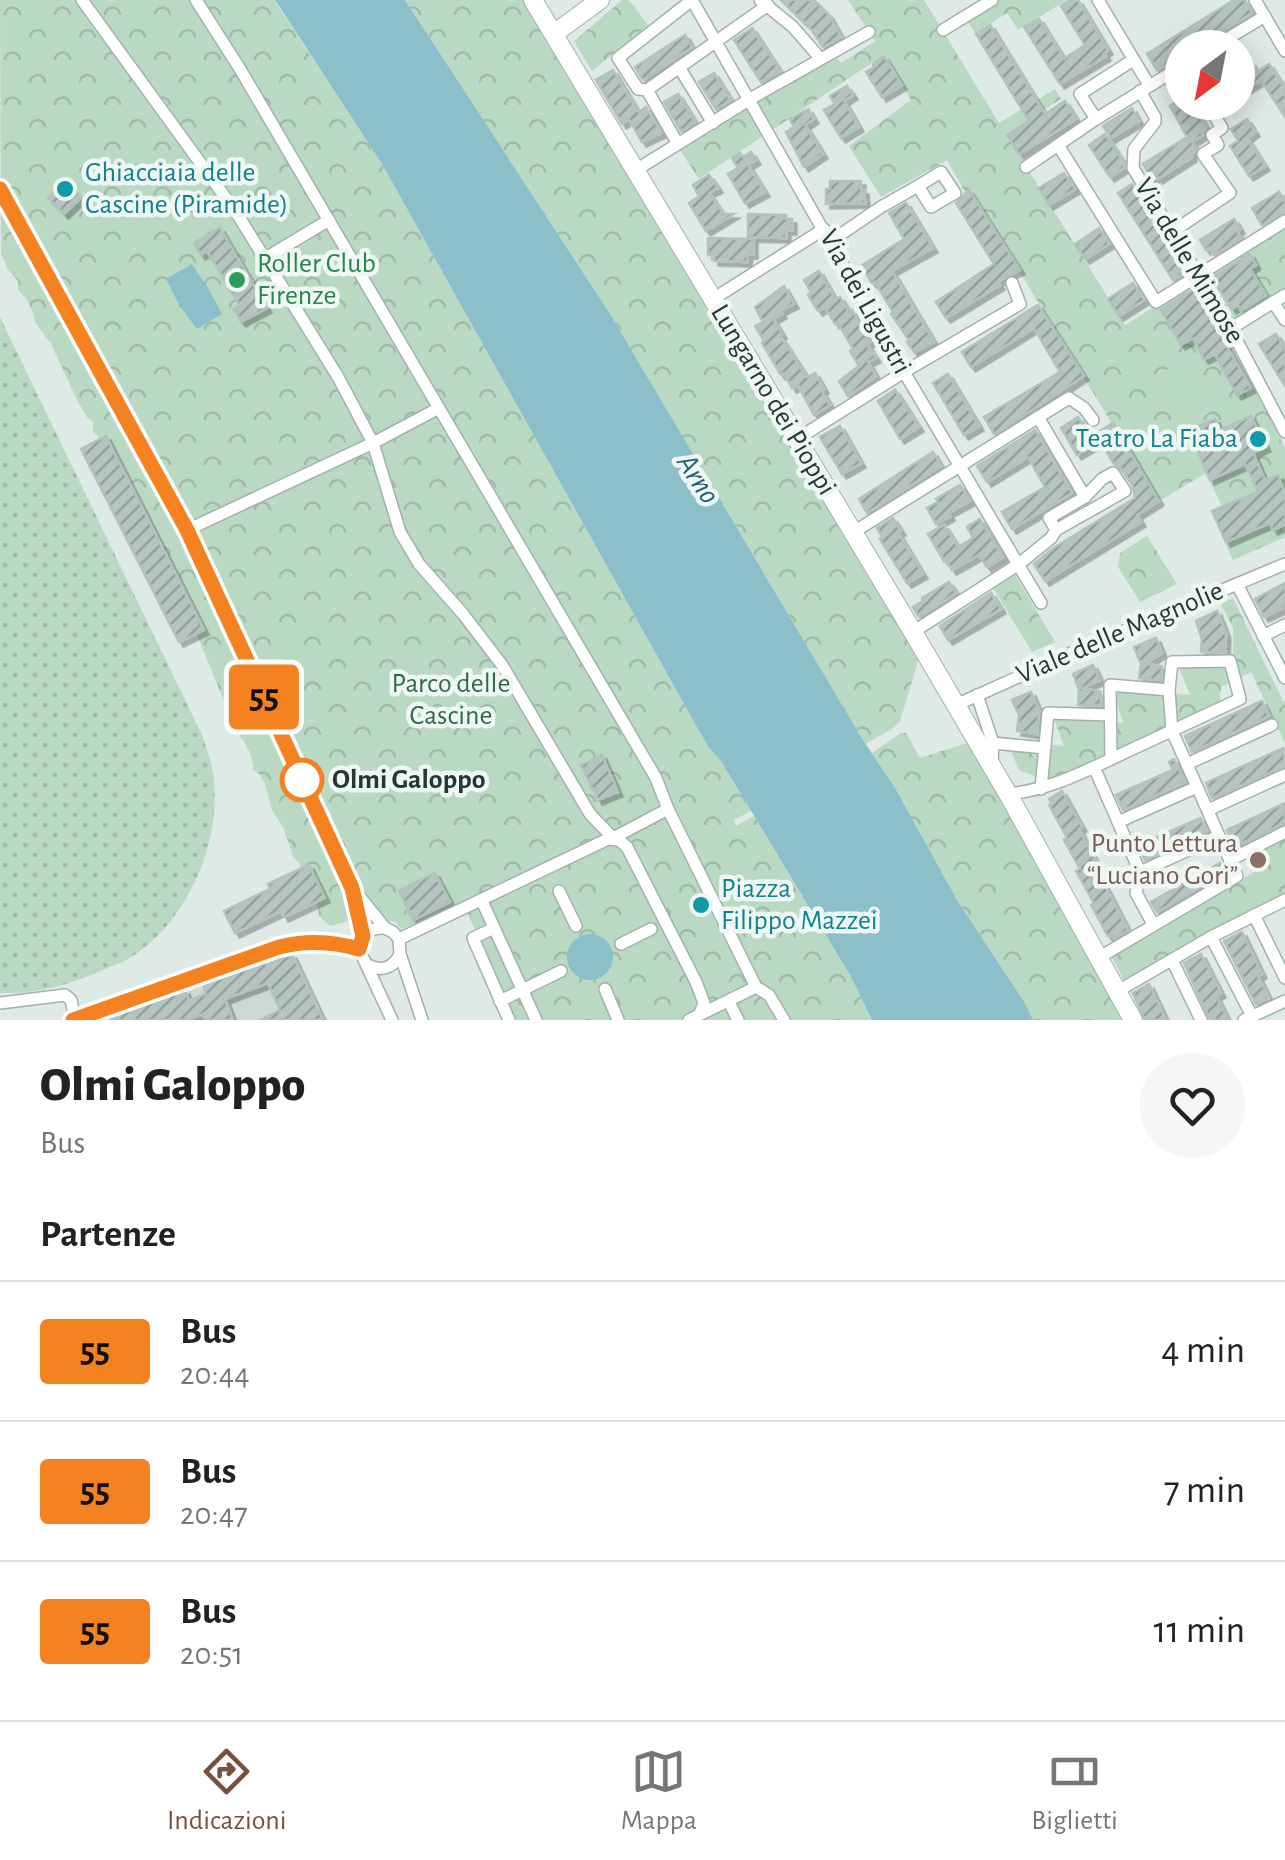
<!DOCTYPE html>
<html lang="it">
<head>
<meta charset="utf-8">
<style>
	body { margin:0; font-family:"Alegreya Sans",sans-serif; background:#f6f6f6; color:#222; height:100vh; display:flex; flex-direction:column; font-size:38px; white-space:nowrap }
	* { box-sizing:border-box; margin:0 }
	p { font-size:32px; color:#767676 }
	.icon { flex:none; width:55px; height:55px; fill:none; stroke:currentColor; stroke-width:2; stroke-linecap:round; stroke-linejoin:round }
	.map { position:relative; height:1020px; overflow:hidden }
	.details { display:flex; flex-direction:column; background:#fff; flex:1 }
	.details>* { flex:none }
	.badge { padding:0 20px; border-radius:8px; font-size:35px; line-height:65px }
	.needle { width:65px; rotate:212deg }
	.fabs { position:absolute; left:1165px; top:30px; display:grid; gap:20px }
	.fabs a { display:grid; place-items:center; width:90px; height:90px; border-radius:50%; background:#fff; box-shadow:0 5px 25px #0003; font-size:50px }
	.map>.badge { position:absolute; translate:-50% -50%; box-shadow:0 0 0 5px #fff }
	h2 { padding:0 40px; font-size:38px; line-height:90px }
	.round { display:grid; place-items:center; flex:none; width:105px; height:105px; border-radius:52px; background:#f6f6f6 }
	.overview { display:flex; align-items:center; justify-content:space-between; height:170px; padding:0 40px }
	h1 { font-size:48px; font-weight:800; line-height:75px }
	ul { padding:0; list-style:none }
	li { display:flex; align-items:center; gap:30px; height:140px; padding:0 40px; border-top:2px solid #e0e0e0 }
	li div { flex:1 }
	li b { display:block; font-size:38px }
	li em { font-style:normal }
	li .badge { min-width:110px; font-weight:700; text-align:center }
	.dock { display:flex; justify-content:space-around; align-items:center; height:140px; border-top:2px solid #e0e0e0; background:#fff; font-size:28px; color:#767676 }
	.dock a { display:grid; justify-items:center; gap:5px }
	.dock .on { color:#7a4f3e }
	.map>svg:first-child { display:block }
	.built { fill:#ced9d4 }
	.grass { fill:url(#grass-dots) }
	.forest { fill:url(#forest-crowns) }
	.pitch { fill:#bad9c3 }
	.water { fill:#8bbfca }
	.building { fill:url(#building-hatch); stroke:#b2c2bc; stroke-width:2.5; filter:url(#shadow) }
	.lines { fill:none; stroke-linecap:round; stroke-linejoin:round }
	.street-casing { stroke:#a3b0ac; stroke-width:14 }
	.secondary-casing { stroke:#a0b4ad; stroke-width:20 }
	.street { stroke:#fff; stroke-width:11 }
	.secondary { stroke:#fff; stroke-width:18 }
	.line-casing { stroke:#fff; stroke-width:22 }
	.line { stroke:#f58220; stroke-width:15 }
	.culture-dot { fill:#0f9aa8; stroke:#eff6f3; stroke-width:4 }
	.leisure-dot { fill:#2e9e5b; stroke:#eff6f3; stroke-width:4 }
	.stop-dot { fill:#fff; stroke:#f58220; stroke-width:5 }
	.education-dot { fill:#8d6e63; stroke:#eff6f3; stroke-width:4 }
	.labels { text-anchor:middle; dominant-baseline:central; stroke-width:9; stroke-linejoin:round; paint-order:stroke }
	.culture-label { font-size:28px; fill:#0d838f; stroke:#eff6f3; text-anchor:start }
	.street-label { font-size:28px; fill:#223832; stroke:#eff6f3 }
	.leisure-label { font-size:28px; fill:#27864d; stroke:#eff6f3; text-anchor:start }
	.park-label { font-size:28px; fill:#306b48; stroke:#eff6f3 }
	.stop-label { font-size:28px; font-weight:bold; fill:#223832; stroke:#eff6f3; text-anchor:start }
	.education-label { font-size:28px; fill:#785e54; stroke:#eff6f3; text-anchor:end }
	.water-label { font-size:30px; font-style:italic; fill:#215f6e; stroke:#eff6f3 }
</style>
</head>
<body>
<div class="map">
<svg width="1285" height="1020" viewBox="0 0 1285 1020">
	<defs>
		<pattern id="grass-dots" width="8" height="8" patternUnits="userSpaceOnUse" patternTransform="scale(2.5)"><rect width="8" height="8" fill="#bad9c3"/><path d="M2 2h.1M6 6h.1" fill="none" stroke="#a0bba8" stroke-width="1.8" stroke-linecap="round"/></pattern>
		<pattern id="forest-crowns" width="20" height="18" patternUnits="userSpaceOnUse" patternTransform="scale(2.5)"><rect width="20" height="18" fill="#bad9c3"/><path d="M2 6a3 3 0 1 1 6 0M12 15a3 3 0 1 1 6 0" fill="none" stroke="#a0bba8"/></pattern>
		<pattern id="building-hatch" width="6" height="6" patternUnits="userSpaceOnUse" patternTransform="scale(2.5)"><rect width="6" height="6" fill="#b5c4be"/><path d="M-1 1l2-2M0 6l6-6M5 7l2-2" fill="none" stroke="#93a09b"/></pattern>
		<filter id="shadow"><feDropShadow dx="4.5" dy="4.5" stdDeviation="0" flood-color="#0004"/></filter>
	</defs>
	<rect width="100%" height="100%" fill="#dfe9e5"/>
	<polygon class="built" points="292,954 323,1020 99,1020 264,960 267,965"/>
	<path class="grass" d="M0 317 202 735C206 747 211 760 213 773 223 839 189 919 133 956 123 963 109 967 98 972 66 986 34 994 0 993Z"/>
	<g class="forest">
		<polygon points="0,0 274,0 382,164 707,745 721,761 751,811 734,820 736,826 754,816 850,975 872,1020 514,1020 468,914 426,920 401,929 395,921 376,922 366,916 330,926 319,916 318,908 299,863 293,856 283,827 272,810 265,784 260,775 254,770 251,755 244,741 240,737 239,730 234,724 232,714 224,701 196,632 105,448 97,435 93,432 93,422 87,417 78,402 51,344 35,322 34,314 26,298 18,290 18,281 9,271 1,254"/>
		<polygon points="405,0 525,0 919,658 900,721 892,729 865,744 610,314"/>
		<polygon points="622,0 629,0 648,25 592,71 574,41"/>
		<polygon points="848,0 924,0 999,123 1055,89 1061,99 1006,134 1125,325 1199,279 1227,330 1285,448 1285,537 1233,560 1211,511 1222,506 1206,473 1159,501 970,190 965,192 947,160 881,197 849,146 911,100 885,54 699,179 680,150 835,54 841,63 875,41"/>
		<polygon points="1000,0 1067,0 1018,30 1007,13 975,33 967,21"/>
		<polygon points="1285,229 1285,290 1232,323 1205,278"/>
		<polygon points="1147,536 1177,584 1140,602 1118,567 1120,553"/>
		<polygon points="1014,573 1055,642 1032,652 992,586"/>
		<polygon points="1233,598 1283,701 1285,701 1285,743 1251,672 1221,687 1220,701 1051,782 1019,770 1006,740 1064,746 1054,719 1123,723 1113,690 1190,695 1178,665 1233,664 1233,628 1221,604"/>
		<path d="M901 733H906L920 758 970 742 1124 1020H1033C1012 978 982 941 958 901 928 853 903 801 872 753Z"/>
		<polygon points="1285,835 1285,898 1125,983 1111,955 1254,872 1245,854"/>
	</g>
	<polygon class="pitch" points="1186,358 1216,409 1187,426 1157,376"/>
	<g class="water">
		<polygon points="275,0 405,0 610,314 861,737 895,788 957,900 1023,1000 1033,1020 872,1020 850,975 721,761 707,745 382,164"/>
		<polygon points="192,264 208,288 222,314 197,329 179,305 166,279"/>
		<circle cx="590" cy="957" r="23"/>
	</g>
	<g class="building">
		<polygon points="781,0 814,0 829,15 841,37 823,47 812,30"/>
		<polygon points="1070,0 1078,0 1108,50 1104,53 1106,56 1060,84 1024,27 1039,19 1064,59 1085,45 1061,6"/>
		<polygon points="1234,0 1245,0 1252,13 1207,40 1199,48 1182,48 1182,56 1157,70 1147,54"/>
		<polygon points="990,25 1045,114 1065,101 1076,119 1019,154 1007,135 1029,121 976,34"/>
		<polygon points="752,28 780,71 761,82 734,40"/>
		<polygon points="685,35 692,47 643,80 635,67"/>
		<polygon points="884,56 902,85 882,97 866,72 874,67 873,64"/>
		<polygon points="1251,62 1257,72 1269,64 1285,89 1285,117 1261,80 1238,94 1238,71"/>
		<polygon points="613,70 638,112 646,107 661,133 642,142 629,119 622,124 596,80"/>
		<polygon points="714,73 731,100 716,109 699,82"/>
		<polygon points="847,86 853,95 844,101 859,127 841,138 824,110 835,104 830,96"/>
		<polygon points="678,94 695,122 681,131 664,102"/>
		<polygon points="1182,98 1182,102 1192,102 1206,127 1201,132 1203,135 1192,142 1196,149 1191,155 1192,157 1158,179 1157,176 1152,180 1143,164 1187,137 1170,106"/>
		<polygon points="1132,108 1139,121 1111,138 1103,126"/>
		<polygon points="808,109 814,119 805,125 823,154 804,167 786,132 794,127 790,119"/>
		<polygon points="1247,119 1255,132 1247,138 1265,166 1249,176 1230,146 1238,141 1231,129"/>
		<polygon points="1105,134 1124,163 1124,168 1110,177 1089,145"/>
		<polygon points="751,152 756,160 748,165 765,192 745,203 728,174 738,168 732,158 740,153 743,157"/>
		<polygon points="1064,173 1075,189 1049,205 1039,188"/>
		<polygon points="709,175 718,188 709,193 723,214 734,214 706,231 689,203 699,196 693,185"/>
		<polygon points="65,181 81,198 64,214 48,198"/>
		<polygon points="830,181 861,181 861,190 864,190 865,203 826,204 826,189 830,189"/>
		<polygon points="1132,184 1186,272 1173,280 1118,193"/>
		<polygon points="969,190 1020,270 1008,275 998,282 1000,285 946,318 936,302 994,264 956,203"/>
		<polygon points="1279,192 1285,202 1285,212 1262,225 1252,208"/>
		<polygon points="906,203 933,248 892,271 934,342 914,352 907,342 909,340 891,314 893,312 875,282 872,283 861,266 904,239 889,213"/>
		<polygon points="748,214 786,215 786,219 792,219 792,230 786,230 786,238 748,237"/>
		<polygon points="1234,219 1240,229 1237,231 1241,238 1214,255 1209,248 1206,250 1200,240"/>
		<polygon points="220,228 267,308 241,322 234,309 240,306 207,251 201,255 194,243"/>
		<polygon points="1099,228 1109,244 1085,259 1075,244"/>
		<polygon points="708,238 753,239 753,254 748,254 747,262 714,261 714,255 708,255"/>
		<polygon points="1250,254 1256,265 1250,269 1266,295 1241,311 1238,305 1232,309 1213,278"/>
		<polygon points="819,271 835,299 840,297 849,312 852,310 870,342 867,344 876,358 868,362 876,376 848,396 839,381 859,366 850,351 853,349 838,323 835,324 825,307 818,311 808,295 811,292 804,280"/>
		<polygon points="1133,283 1144,300 1119,316 1108,299"/>
		<polygon points="784,286 794,304 780,311 782,314 773,319 782,334 780,336 807,377 815,373 824,389 822,391 830,405 814,415 798,385 792,388 784,373 781,375 762,343 764,341 755,326 763,322 755,307"/>
		<polygon points="1194,289 1251,388 1237,395 1215,354 1204,359 1193,338 1181,345 1161,310"/>
		<polygon points="1038,305 1084,376 994,434 984,417 1060,372 1034,328 971,367 962,352"/>
		<polygon points="1276,334 1285,349 1285,386 1259,344"/>
		<polygon points="948,374 979,426 964,435 933,383"/>
		<polygon points="895,390 919,427 900,439 878,401"/>
		<polygon points="1251,416 1266,447 1253,453 1265,480 1278,475 1285,493 1285,525 1273,530 1270,523 1226,542 1212,511 1258,492 1245,464 1210,480 1189,430 1215,419 1220,430"/>
		<polygon points="1078,417 1090,437 1113,423 1159,501 1137,515 1141,522 1045,581 1034,564 1052,549 1135,498 1133,486 1120,467 1114,464 1100,441 1077,455 1061,428"/>
		<polygon points="840,426 861,463 842,474 820,437"/>
		<polygon points="1035,430 1072,493 1012,529 1002,512 1045,487 1028,457 987,482 977,466"/>
		<polygon points="106,436 204,630 179,642 81,449"/>
		<polygon points="933,452 941,466 867,513 859,499"/>
		<polygon points="960,485 970,501 948,513 950,516 936,524 927,508 938,502 936,499"/>
		<polygon points="893,518 901,531 898,533 923,574 907,583 880,539 882,537 877,528"/>
		<polygon points="980,519 1003,557 987,567 979,555 952,570 946,560 944,561 928,534 944,525 958,547 973,538 967,527"/>
		<polygon points="949,582 956,593 919,617 913,607 923,601 922,598"/>
		<polygon points="1285,583 1285,607 1264,617 1255,599"/>
		<polygon points="991,593 1001,609 948,640 940,626"/>
		<polygon points="1217,611 1226,634 1225,652 1201,652 1202,639 1196,621"/>
		<polygon points="1156,638 1162,653 1145,664 1162,666 1161,680 1139,678 1141,664 1134,647"/>
		<polygon points="1093,665 1100,680 1082,688 1101,692 1101,705 1078,705 1079,690 1073,674"/>
		<polygon points="1031,692 1039,710 1037,734 1017,731 1019,715 1012,700"/>
		<polygon points="1262,701 1269,716 1192,752 1185,736"/>
		<polygon points="1283,748 1285,766 1212,798 1206,783"/>
		<polygon points="602,755 618,792 598,800 581,765"/>
		<polygon points="1174,759 1185,782 1123,810 1116,795 1173,770 1169,762"/>
		<polygon points="1062,791 1082,827 1079,829 1096,861 1093,862 1128,930 1114,938 1112,934 1108,936 1091,905 1094,903 1076,871 1080,869 1064,840 1067,838 1049,805 1052,804 1049,799"/>
		<polygon points="1285,803 1285,823 1234,847 1227,830"/>
		<polygon points="1201,818 1207,831 1145,860 1138,845"/>
		<polygon points="1220,863 1225,872 1157,912 1151,902"/>
		<polygon points="309,865 325,898 284,917 281,911 235,933 224,911 270,889 268,884"/>
		<polygon points="435,873 450,902 413,920 399,891"/>
		<polygon points="1242,932 1262,974 1258,976 1269,998 1256,1004 1224,941"/>
		<polygon points="292,954 323,1020 260,1020 280,1010 268,983 225,999 233,1020 205,1020 203,1014 188,1020 104,1020 185,990 189,1001 206,994 203,984 265,962 266,965"/>
		<polygon points="1201,954 1221,993 1216,996 1228,1020 1210,1020 1184,963"/>
		<polygon points="1149,984 1166,1020 1145,1020 1133,993"/>
	</g>
	<g class="lines">
		<defs>
			<g id="street">
				<polyline points="82,0 236,212 338,377 373,443 400,532 419,564 463,614 502,665 590,814 613,838 668,809"/>
				<polyline points="196,0 240,69 656,778 668,809 756,987 769,995 784,1020"/>
				<polyline points="692,0 904,372 1041,603"/>
				<polyline points="760,0 793,27 820,58"/>
				<polyline points="1098,0 1149,85"/>
				<polyline points="1255,0 1285,51"/>
				<polyline points="943,30 992,0"/>
				<polyline points="1212,48 1265,16"/>
				<polyline points="679,67 713,123"/>
				<polyline points="647,90 768,5"/>
				<polyline points="1140,91 1155,117 1155,122 1134,149 1133,168 1228,324 1285,432"/>
				<polyline points="1096,119 1080,94 1133,60"/>
				<polyline points="678,144 647,90 638,89 618,58 692,0"/>
				<polyline points="1058,145 1156,302 1285,221"/>
				<polyline points="1026,167 1096,119 1182,66"/>
				<polyline points="636,170 750,99 869,32"/>
				<polyline points="0,189 187,530 352,888 363,936"/>
				<polyline points="1172,232 1230,193 1203,154 1218,145 1212,135 1222,128 1206,102"/>
				<polyline points="831,241 881,207 918,186 931,207 955,193 941,172 918,186"/>
				<polyline points="264,259 329,220"/>
				<polyline points="713,299 824,229"/>
				<polyline points="1273,302 1285,320"/>
				<polyline points="1230,329 1285,295"/>
				<polyline points="1038,417 1085,497"/>
				<polyline points="797,439 904,372 1020,304 1012,283"/>
				<polygon points="1113,473 1125,491 1056,530 1049,518 1085,497 1102,479"/>
				<polyline points="187,530 373,443 439,408"/>
				<polyline points="852,533 1069,398 1084,408 1093,420"/>
				<polyline points="1237,584 1285,678"/>
				<polyline points="913,632 1019,564 1051,538 1056,530"/>
				<polyline points="1263,636 1285,625"/>
				<polyline points="977,695 993,743 992,762"/>
				<polyline points="956,705 1067,655 1285,564"/>
				<polyline points="993,743 1045,748"/>
				<polyline points="1111,759 1110,685 1169,690"/>
				<polyline points="1187,764 1272,725"/>
				<polyline points="1094,767 1140,872"/>
				<polyline points="1041,789 1048,713 1110,715"/>
				<path d="M1008 794C1051 790 1087 770 1126 752 1164 734 1202 717 1240 699L1230 661 1172 662 1169 690 1172 731 1237 876 1100 957"/>
				<polyline points="1208,810 1285,775"/>
				<polyline points="1118,822 1197,787"/>
				<polyline points="1230,860 1285,832"/>
				<polyline points="1140,872 1219,836"/>
				<polyline points="1140,872 1136,893 1153,924"/>
				<polyline points="355,891 385,928 393,932 399,939 400,954 422,1020"/>
				<polyline points="559,891 576,926"/>
				<polyline points="482,901 536,1020"/>
				<polyline points="1254,915 1285,978"/>
				<path d="M385 928C370 927 361 934 359 949L392 1020"/>
				<polyline points="494,928 473,938 509,1020"/>
				<polyline points="1211,937 1252,1016"/>
				<polyline points="399,939 608,839 619,840 627,847 696,982 704,1003 700,1013"/>
				<polyline points="621,944 651,929"/>
				<polyline points="1172,960 1201,1020"/>
				<path d="M368 965C381 972 394 968 400 954"/>
				<polyline points="605,989 618,1020"/>
				<polyline points="1118,991 1211,937 1285,900"/>
				<polyline points="731,999 730,1004 738,1020"/>
				<polyline points="500,1001 561,971"/>
				<polyline points="0,1003 65,995 71,1000 75,1019"/>
				<path d="M73 1020 279 947C306 940 332 941 359 949"/>
				<polyline points="689,1020 756,987"/>
				<polyline points="1244,1020 1285,1001"/>
			</g>
			<g id="secondary">
				<polyline points="533,0 913,632 1008,794 1133,1020"/>
				<polyline points="555,33 600,0"/>
			</g>
		</defs>
		<use href="#street" class="street-casing"/>
		<use href="#secondary" class="secondary-casing"/>
		<use href="#street" class="street"/>
		<use href="#secondary" class="secondary"/>
	</g>
	<g class="lines">
		<defs>
			<path id="line" d="M0 189 187 530 352 888 363 936 359 949C332 941 306 940 279 947L73 1020"/>
		</defs>
		<use href="#line" class="line-casing"/>
		<use href="#line" class="line"/>
	</g>
	<g class="culture-dot">
		<circle cx="65" cy="189" r="10"/>
		<circle cx="1258" cy="439" r="10"/>
		<circle cx="701" cy="905" r="10"/>
	</g>
	<circle class="leisure-dot" cx="237" cy="280" r="10"/>
	<circle class="stop-dot" cx="302" cy="780" r="20"/>
	<circle class="education-dot" cx="1258" cy="860" r="10"/>
	<g class="labels">
		<g class="culture-label">
			<text x="85" y="173">Ghiacciaia delle<tspan x="85" dy="32">Cascine (Piramide)</tspan></text>
			<text x="1238" y="439" text-anchor="end">Teatro La Fiaba</text>
			<text x="721" y="889">Piazza<tspan x="721" dy="32">Filippo Mazzei</tspan></text>
		</g>
		<g class="street-label">
			<text transform="translate(1189 261) rotate(59)">Via delle Mimose</text>
			<text transform="translate(865 302) rotate(61)">Via dei Ligustri</text>
			<text transform="translate(773 400) rotate(59)">Lungarno dei Pioppi</text>
			<text transform="translate(1120 633) rotate(-23)">Viale delle Magnolie</text>
		</g>
		<g class="leisure-label">
			<text x="257" y="264">Roller Club<tspan x="257" dy="32">Firenze</tspan></text>
		</g>
		<g class="park-label">
			<text x="451" y="684">Parco delle<tspan x="451" dy="32">Cascine</tspan></text>
		</g>
		<g class="stop-label">
			<text x="332" y="780">Olmi Galoppo</text>
		</g>
		<g class="education-label">
			<text x="1238" y="844">Punto Lettura<tspan x="1238" dy="32">“Luciano Gori”</tspan></text>
		</g>
		<g class="water-label">
			<text transform="translate(698 479) rotate(57)">Arno</text>
		</g>
	</g>
</svg>
<div class="fabs">
<a><svg class="needle" viewBox="-14 -14 28 28"><path d="M0-13l5 13h-10z" fill="#e53935"/><path d="M0 13l5-13h-10z" fill="#767676"/></svg></a>
</div>
<b class="badge" style="left:264px;top:697px;background:#f58220;color:#111">55</b>
</div>
<section class="details">
<div class="overview"><div><h1>Olmi Galoppo</h1><p>Bus</p></div><a class="round"><svg class="icon" aria-label="heart" viewBox="0 0 24 24"><path d="M12 20l-8-8c-3-5 5-10 8-4 3-6 11-1 8 4z"/></svg></a></div>
<h2>Partenze</h2>
<ul>
<li><span class="badge" style="background:#f58220;color:#111">55</span><div><b>Bus</b><p>20:44</p></div><em>4 min</em></li>
<li><span class="badge" style="background:#f58220;color:#111">55</span><div><b>Bus</b><p>20:47</p></div><em>7 min</em></li>
<li><span class="badge" style="background:#f58220;color:#111">55</span><div><b>Bus</b><p>20:51</p></div><em>11 min</em></li>
</ul>
</section>
<nav class="dock">
<a class="on"><svg class="icon" aria-label="directions" viewBox="0 0 24 24"><path d="M12 3l9 9-9 9-9-9zM9 14v-3h6M13 9l2 2-2 2"/></svg>Indicazioni</a>
<a><svg class="icon" aria-label="map" viewBox="0 0 24 24"><path d="M3 6l6-2 6 2 6-2v14l-6 2-6-2-6 2zM9 4v14M15 6v14"/></svg>Mappa</a>
<a><svg class="icon" aria-label="tickets" viewBox="0 0 24 24"><path d="M3 7h18v10H3zM15 7v10"/></svg>Biglietti</a>
</nav>
</body>
</html>
